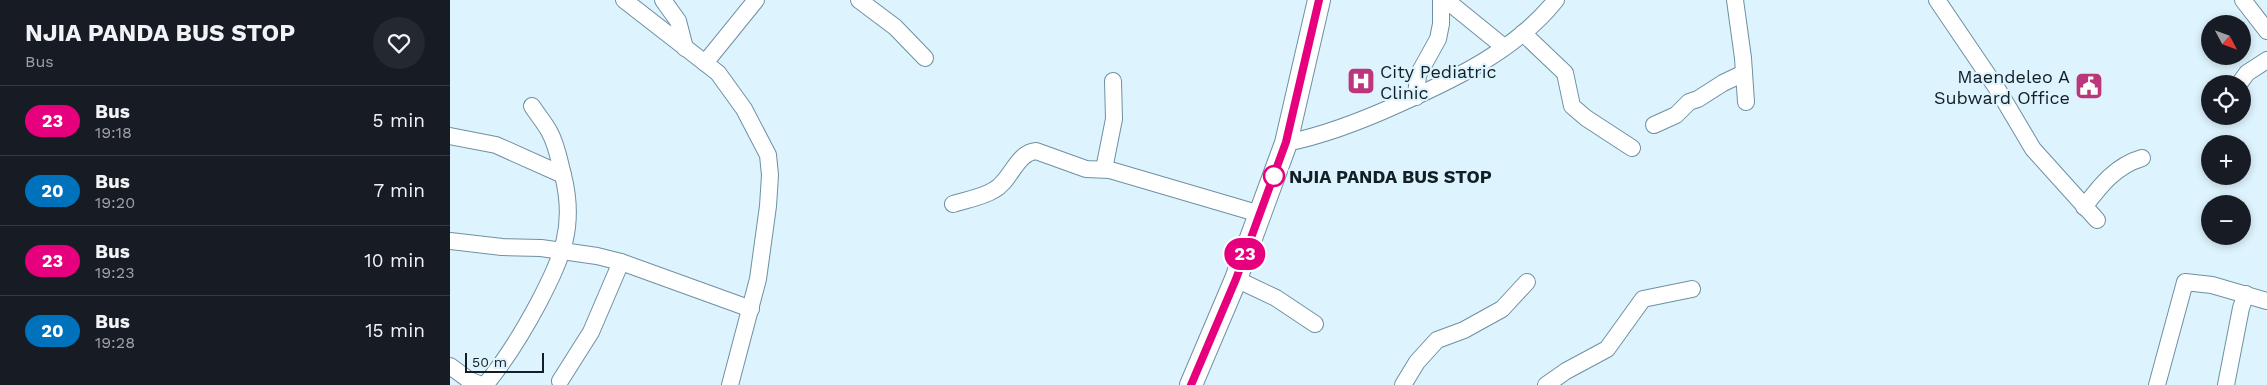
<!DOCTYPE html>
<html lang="en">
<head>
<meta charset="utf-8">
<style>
	body { margin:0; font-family:"Work Sans",sans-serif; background:#242831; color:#f1f3f6; height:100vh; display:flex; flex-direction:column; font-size:19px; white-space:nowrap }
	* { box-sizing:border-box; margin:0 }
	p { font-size:16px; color:#9ea1a6 }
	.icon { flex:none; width:28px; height:28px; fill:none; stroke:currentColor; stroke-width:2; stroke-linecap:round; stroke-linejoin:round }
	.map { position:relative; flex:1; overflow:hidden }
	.details { display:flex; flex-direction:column; background:#171b24; width:450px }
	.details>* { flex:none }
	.badge { padding:0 10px; border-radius:16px; font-size:18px; line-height:32px }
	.needle { width:32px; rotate:131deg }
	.controls { position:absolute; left:1751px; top:15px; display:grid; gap:10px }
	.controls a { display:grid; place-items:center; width:50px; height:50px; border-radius:50%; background:#171b24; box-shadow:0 2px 8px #0003; font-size:25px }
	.scale { position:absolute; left:15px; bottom:12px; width:79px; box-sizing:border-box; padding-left:5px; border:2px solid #121f26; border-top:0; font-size:14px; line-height:18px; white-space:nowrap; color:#121f26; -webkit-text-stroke:4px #ddf3fe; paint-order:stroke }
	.map>.badge { position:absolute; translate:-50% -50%; box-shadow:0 0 0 2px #fff }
	.round { display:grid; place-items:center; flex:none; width:52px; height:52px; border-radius:26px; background:#242831 }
	.summary { display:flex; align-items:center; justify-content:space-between; height:85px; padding:0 25px }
	h1 { font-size:24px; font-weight:700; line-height:38px }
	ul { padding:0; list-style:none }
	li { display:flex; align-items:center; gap:15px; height:70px; padding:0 25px; border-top:1px solid #363941 }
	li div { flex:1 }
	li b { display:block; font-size:19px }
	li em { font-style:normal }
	li .badge { min-width:55px; font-weight:700; text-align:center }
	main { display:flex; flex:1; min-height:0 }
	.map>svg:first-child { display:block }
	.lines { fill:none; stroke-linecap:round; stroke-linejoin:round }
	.minor-casing { stroke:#6f90a2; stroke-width:18 }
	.highway-casing { stroke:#6f90a2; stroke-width:24 }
	.minor { stroke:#fff; stroke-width:16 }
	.highway { stroke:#fff; stroke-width:22 }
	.line-casing { stroke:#fff; stroke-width:11 }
	.line { stroke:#e6007e; stroke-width:8 }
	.stop-dot { fill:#fff; stroke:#e6007e; stroke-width:2.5 }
	.labels { text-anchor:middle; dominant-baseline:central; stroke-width:4.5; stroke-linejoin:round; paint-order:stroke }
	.poi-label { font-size:18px; fill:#121f26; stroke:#ddf3fe; text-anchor:start }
	.stop-label { font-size:18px; font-weight:bold; fill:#121f26; stroke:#ddf3fe; text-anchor:start }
</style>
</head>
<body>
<main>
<section class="details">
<div class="summary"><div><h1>NJIA PANDA BUS STOP</h1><p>Bus</p></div><a class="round"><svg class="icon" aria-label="heart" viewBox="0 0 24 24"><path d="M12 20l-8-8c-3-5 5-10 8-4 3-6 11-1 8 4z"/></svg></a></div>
<ul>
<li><span class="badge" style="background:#e6007e;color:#fff">23</span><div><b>Bus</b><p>19:18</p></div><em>5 min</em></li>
<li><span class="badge" style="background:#0072bc;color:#fff">20</span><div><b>Bus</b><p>19:20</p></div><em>7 min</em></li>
<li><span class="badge" style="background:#e6007e;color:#fff">23</span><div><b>Bus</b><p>19:23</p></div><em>10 min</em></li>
<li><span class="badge" style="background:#0072bc;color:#fff">20</span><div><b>Bus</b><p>19:28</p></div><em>15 min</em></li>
</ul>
</section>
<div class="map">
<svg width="1817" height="385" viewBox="0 0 1817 385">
	<rect width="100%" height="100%" fill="#ddf3fe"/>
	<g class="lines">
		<defs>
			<g id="minor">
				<polyline points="174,0 268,73 294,109 318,155 320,175 318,206 308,279 280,385"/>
				<polyline points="213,0 228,21 235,48"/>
				<polyline points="409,0 445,27 475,58"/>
				<polyline points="996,0 1054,47"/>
				<polyline points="1285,0 1293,58 1296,102"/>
				<polyline points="1487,0 1548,90 1583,149 1647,220"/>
				<polyline points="1793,0 1817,31"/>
				<polyline points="1073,33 1115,73 1122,106 1136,118 1182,148"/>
				<polyline points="255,63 306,0"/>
				<polyline points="1789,84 1797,73 1817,60"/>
				<polyline points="966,97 968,75 988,39 991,24 991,0"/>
				<polyline points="1204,125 1226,115 1239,102 1248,99 1273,83 1294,73"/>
				<polyline points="0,136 46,145 113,175"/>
				<path d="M836 143C876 135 914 120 951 103 1007 78 1067 49 1106 0"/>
				<polyline points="654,169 664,119 663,81"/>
				<path d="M503 204C516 200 533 197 544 190 561 181 566 153 586 151L636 169 660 170 810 214"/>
				<path d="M1634 207C1650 186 1665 166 1692 158"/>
				<polyline points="0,241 52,247 91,248 147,256 171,262 301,309"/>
				<polyline points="786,279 826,298 865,324"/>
				<polyline points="0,366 19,380 31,385"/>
				<polyline points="110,381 141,332 171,262"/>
				<path d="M35 385C57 359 73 332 89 302 112 257 126 227 113 175 109 160 107 145 99 131 94 122 87 114 82 106"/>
				<polyline points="953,385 967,362 987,340 1014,330 1052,309 1077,282"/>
				<polyline points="1096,385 1116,371 1157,349 1193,299 1242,289"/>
				<polyline points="1707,385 1735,282 1762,285 1817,301"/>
				<polyline points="1776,385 1791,308 1796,294"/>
			</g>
			<polyline id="highway" points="741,385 786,279 836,143 869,0"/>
		</defs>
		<use href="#minor" class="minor-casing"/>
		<use href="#highway" class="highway-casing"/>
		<use href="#minor" class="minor"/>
		<use href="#highway" class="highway"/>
	</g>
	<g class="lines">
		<defs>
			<polyline id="line" points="741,385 786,279 836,142 869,0"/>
		</defs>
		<use href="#line" class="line-casing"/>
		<use href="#line" class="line"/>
	</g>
	<defs>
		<symbol id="hospital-square" viewBox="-11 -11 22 22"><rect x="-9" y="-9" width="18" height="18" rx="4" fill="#bb367b" stroke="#ddf3fe"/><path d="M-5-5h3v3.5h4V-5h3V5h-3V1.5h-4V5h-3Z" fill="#fff"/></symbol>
		<symbol id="civic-square" viewBox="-11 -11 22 22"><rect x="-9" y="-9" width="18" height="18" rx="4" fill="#bb367b" stroke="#ddf3fe"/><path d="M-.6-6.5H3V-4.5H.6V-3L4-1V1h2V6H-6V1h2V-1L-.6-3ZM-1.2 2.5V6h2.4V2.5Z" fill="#fff"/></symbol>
	</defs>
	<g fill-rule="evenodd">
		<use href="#hospital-square" x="895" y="65" width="32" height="32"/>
		<use href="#civic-square" x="1623" y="70" width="32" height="32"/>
	</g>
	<circle class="stop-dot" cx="824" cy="176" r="10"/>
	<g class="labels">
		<g class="poi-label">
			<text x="930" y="71">City Pediatric<tspan x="930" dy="21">Clinic</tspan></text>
			<text x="1620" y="76" text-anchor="end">Maendeleo A<tspan x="1620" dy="21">Subward Office</tspan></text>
		</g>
		<g class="stop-label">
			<text x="839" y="176">NJIA PANDA BUS STOP</text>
		</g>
	</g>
</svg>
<div class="controls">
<a><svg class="needle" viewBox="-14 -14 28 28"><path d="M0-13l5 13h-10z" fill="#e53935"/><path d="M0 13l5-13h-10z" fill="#9ea1a6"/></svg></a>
<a><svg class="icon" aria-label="locate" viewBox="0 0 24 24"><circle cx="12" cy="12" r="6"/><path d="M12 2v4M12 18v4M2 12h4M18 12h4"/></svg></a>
<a>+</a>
<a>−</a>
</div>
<div class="scale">50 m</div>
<b class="badge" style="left:795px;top:254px;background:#e6007e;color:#fff">23</b>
</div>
</main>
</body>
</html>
